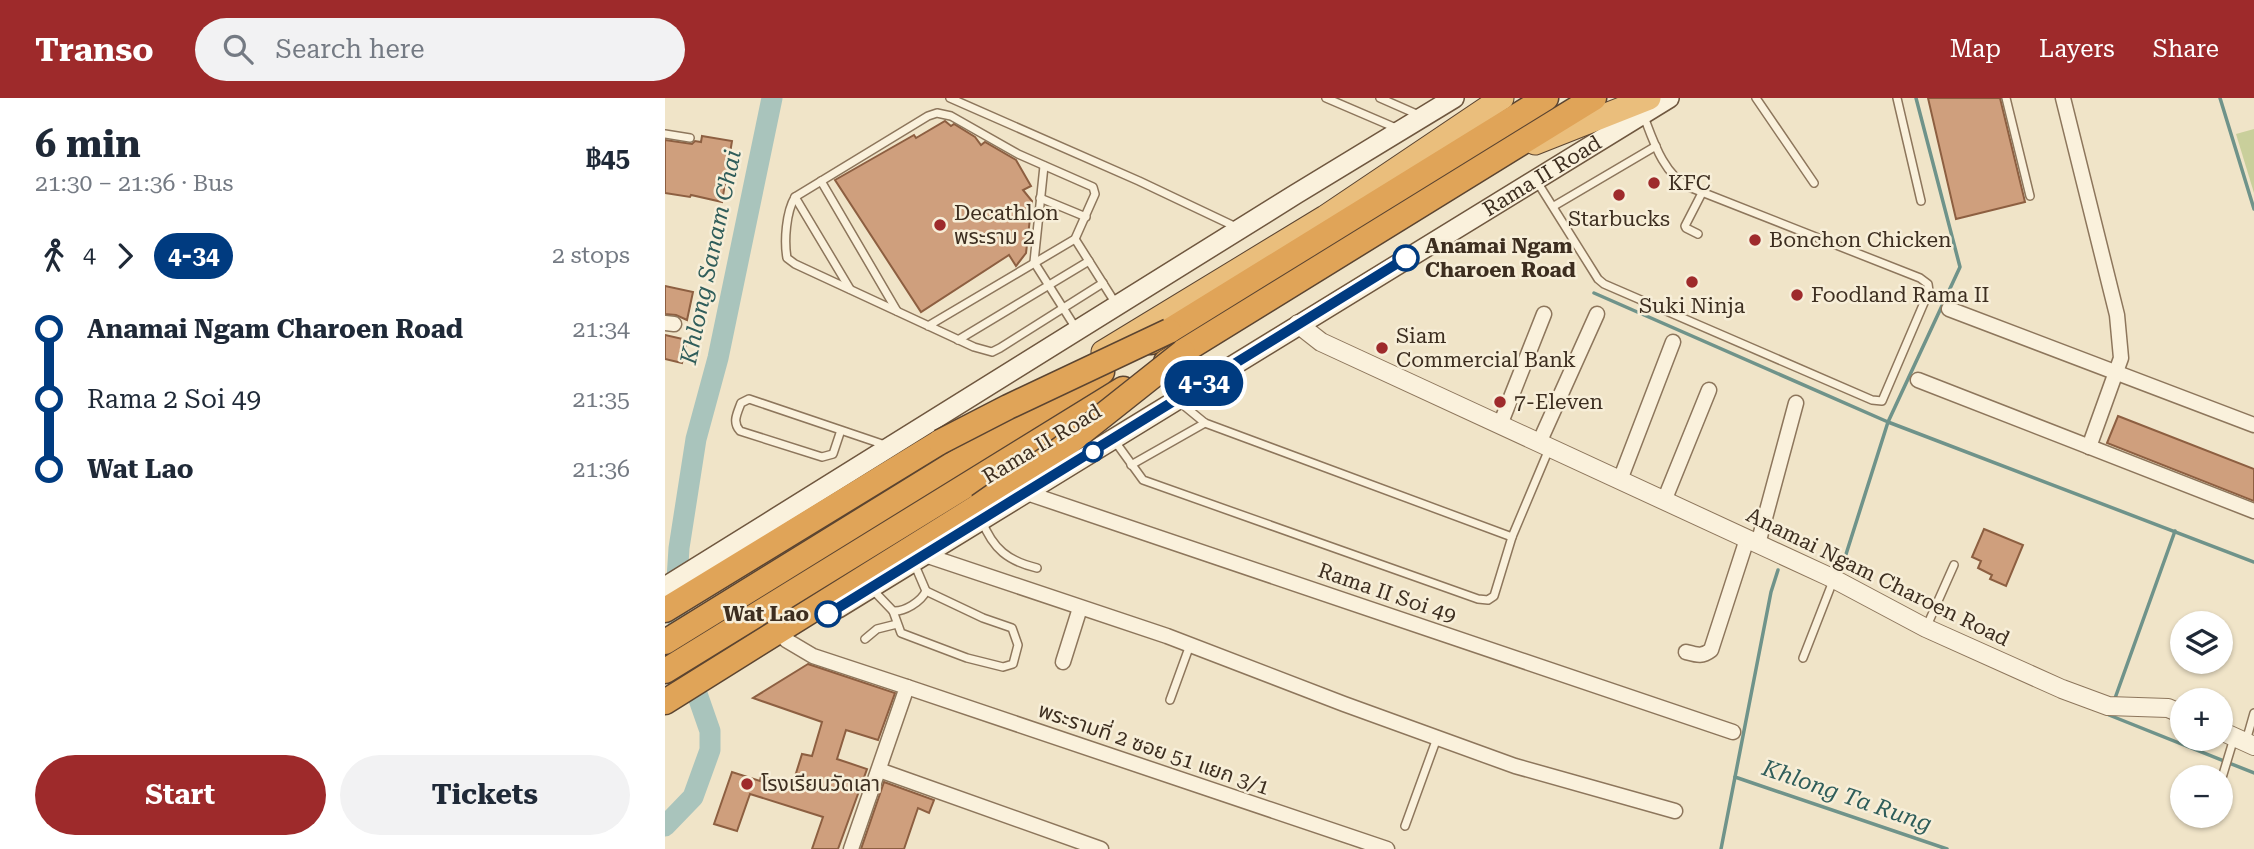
<!DOCTYPE html>
<html lang="en">
<head>
<meta charset="utf-8">
<style>
	body { margin:0; font-family:"Roboto Serif","Noto Sans Thai",serif; background:#f2f2f3; color:#1f2937; height:100vh; display:flex; flex-direction:column; font-size:26px; white-space:nowrap }
	* { box-sizing:border-box; margin:0 }
	p { font-size:23px; color:#747a83 }
	.icon { flex:none; width:38px; height:38px; fill:none; stroke:currentColor; stroke-width:2; stroke-linecap:round; stroke-linejoin:round }
	.map { position:relative; flex:1; overflow:hidden }
	.drawer { display:flex; flex-direction:column; background:#fff; width:665px }
	.drawer>* { flex:none }
	.badge { padding:0 14px; border-radius:23px; font-size:24px; line-height:46px }
	.controls { position:absolute; left:1505px; top:513px; display:grid; gap:14px }
	.controls a { display:grid; place-items:center; width:63px; height:63px; border-radius:50%; background:#fff; box-shadow:0 2px 5px #0004; font-size:35px }
	.map>.badge { position:absolute; translate:-50% -50%; box-shadow:0 0 0 4px #fff }
	.legs { display:flex; align-items:center; gap:10px; height:77px; padding:0 35px; font-size:23px }
	.legs p { margin-inline-start:auto }
	.head { display:flex; align-items:center; justify-content:space-between; height:119px; padding:0 35px }
	h1 { font-size:38px; font-weight:700; line-height:52px }
	.primary-button { display:flex; gap:14px; margin-top:auto; padding:14px 35px }
	.primary-button a { flex:1; height:80px; border-radius:42px; background:#9e2a2b; color:#fff; font-size:28px; font-weight:700; line-height:80px; text-align:center }
	.primary-button a+a { background:#f2f2f3; color:#1f2937 }
	ul { padding:0 35px; list-style:none }
	li { display:flex; align-items:center; gap:24px; height:70px; font-size:26px }
	li i { display:grid; place-items:center; width:10px; height:100%; margin:0 9px; background:currentColor }
	li i::after { content:''; width:18px; height:18px; margin:-9px; border:5px solid; border-radius:50%; background:#fff }
	li p { margin-inline-start:auto }
	li:first-child i { background:linear-gradient(#0000 50%,currentColor 0) }
	li:last-child i { background:linear-gradient(currentColor 50%,#0000 0) }
	header { display:flex; align-items:center; gap:42px; box-sizing:border-box; height:98px; padding:0 35px; background:#9e2a2b; color:#fff }
	header strong { font-size:33px }
	nav { display:flex; gap:38px; margin-inline-start:auto; font-size:24px }
	.search { width:490px; height:63px; background:#f2f2f3; display:flex; align-items:center; gap:18px; box-sizing:border-box; padding:0 24px; border-radius:38px; color:#747a83; font-size:26px }
	main { display:flex; flex:1; min-height:0 }
	.map>svg:first-child { display:block }
	.green { fill:#c9cf9b }
	.lines { fill:none; stroke-linecap:round; stroke-linejoin:round }
	.stream { stroke:#6f938a; stroke-width:3.5 }
	.river { stroke:#a9c4bc; stroke-width:21 }
	.building { fill:#cf9f7d; stroke:#8d5f41; stroke-width:2 }
	.service-casing { stroke:#8d765c; stroke-width:10 }
	.minor-casing { stroke:#8d765c; stroke-width:17 }
	.tertiary-casing { stroke:#8d765c; stroke-width:20 }
	.secondary-casing { stroke:#6f573f; stroke-width:22 }
	.trunk-casing { stroke:#5b4430; stroke-width:25 }
	.motorway-casing { stroke:#5b4430; stroke-width:27 }
	.service { stroke:#faf1dc; stroke-width:7 }
	.minor { stroke:#faf1dc; stroke-width:14 }
	.tertiary { stroke:#faf1dc; stroke-width:18 }
	.secondary { stroke:#faf1dc; stroke-width:19 }
	.trunk { stroke:#eabe7c; stroke-width:23 }
	.motorway { stroke:#e0a458; stroke-width:24 }
	.motorway-bridge-casing { stroke:#5b4430; stroke-width:27; stroke-linecap:butt }
	.motorway-bridge { stroke:#e0a458; stroke-width:24 }
	.line-1-casing { stroke:#fff; stroke-width:16 }
	.line-1 { stroke:#003b80; stroke-width:10 }
	.poi-dot { fill:#9e2a2b; stroke:#f7eed8; stroke-width:2.5 }
	.stop-1-dot { fill:#fff; stroke:#003b80; stroke-width:3.5 }
	.labels { text-anchor:middle; dominant-baseline:central; stroke-width:5; stroke-linejoin:round; paint-order:stroke }
	.street-label { font-size:21px; fill:#3d2e20; stroke:#f7eed8 }
	.poi-label { font-size:21px; fill:#3d2e20; stroke:#f7eed8; text-anchor:start }
	.stop-label { font-size:21px; font-weight:bold; fill:#3d2e20; stroke:#f7eed8; text-anchor:start }
	.water-label { font-size:23px; font-style:italic; fill:#2f5d5a; stroke:#f7eed8 }
</style>
</head>
<body>
<header>
<strong>Transo</strong>
<div class="search"><svg class="icon" aria-label="search" viewBox="0 0 24 24"><circle cx="10" cy="10" r="6"/><path d="M15 15l6 6"/></svg>Search here</div>
<nav><a>Map</a><a>Layers</a><a>Share</a></nav>
</header>
<main>
<section class="drawer">
<div class="head"><div><h1>6 min</h1><p>21:30 – 21:36 · Bus</p></div><b>฿45</b></div>
<div class="legs"><svg class="icon" aria-label="walk" viewBox="0 0 24 24"><circle cx="13" cy="4" r="2"/><path d="M13 8l-2 6 4 7M11 14l-3 7M7 12l3-4h3l4 4"/></svg>4<svg class="icon" aria-label="forward" viewBox="0 0 24 24"><path d="M9 5l7 7-7 7"/></svg><b class="badge" style="background:#003b80;color:#fff">4-34</b><p>2 stops</p></div>
<ul>
<li><i style="color:#003b80"></i><b>Anamai Ngam Charoen Road</b><p>21:34</p></li>
<li><i style="color:#003b80"></i><span>Rama 2 Soi 49</span><p>21:35</p></li>
<li><i style="color:#003b80"></i><b>Wat Lao</b><p>21:36</p></li>
</ul>
<div class="primary-button"><a>Start</a><a>Tickets</a></div>
</section>
<div class="map">
<svg width="1589" height="751" viewBox="0 0 1589 751">
	<rect width="100%" height="100%" fill="#f0e4c8"/>
	<polygon class="green" points="1589,31 1589,95 1571,36"/>
	<g class="lines">
		<g class="stream">
			<polyline points="1555,0 1589,111"/>
			<polyline points="929,195 1223,324 1589,464"/>
			<polyline points="1176,472 1223,324 1295,169 1251,0"/>
			<polyline points="1449,603 1510,433"/>
			<polyline points="1446,613 1444,617 1589,675"/>
			<polyline points="1070,679 1282,751"/>
			<polyline points="1056,751 1106,494 1113,472"/>
		</g>
		<polyline class="river" points="0,728 28,699 45,652 45,633 15,547 11,497 14,450 31,341 53,260 107,0"/>
	</g>
	<g class="building">
		<polygon points="1263,0 1335,0 1360,104 1291,121"/>
		<polygon points="280,23 286,28 289,26 310,39 316,47 320,44 351,62 366,88 358,92 367,103 361,155 351,168 344,157 256,214 170,82 249,37 251,40"/>
		<polygon points="37,38 67,43 57,104 26,97 25,99 0,95 0,42 27,46 30,43 36,44"/>
		<polygon points="0,188 28,194 22,222 11,217 0,216"/>
		<polygon points="0,237 22,242 17,265 0,261"/>
		<polygon points="1453,318 1589,371 1589,403 1442,345"/>
		<polygon points="1319,431 1358,447 1341,488 1325,481 1327,477 1313,470 1316,463 1307,459"/>
		<polygon points="143,566 230,595 213,642 181,632 172,661 202,671 173,751 147,751 158,719 85,696 72,733 49,726 67,674 95,683 96,678 127,688 137,656 147,658 157,624 88,600"/>
		<polygon points="219,684 269,702 264,715 253,710 239,751 196,751"/>
	</g>
	<g class="lines">
		<defs>
			<g id="service">
				<polyline points="285,0 474,83 571,129"/>
				<polyline points="661,0 731,30"/>
				<polyline points="715,0 756,18"/>
				<polyline points="1091,0 1149,85"/>
				<polyline points="1232,0 1256,103"/>
				<polyline points="1341,0 1365,98"/>
				<polyline points="0,36 25,40"/>
				<polyline points="379,68 369,164 412,232"/>
				<path d="M871 82 933 181 939 186 1207 302 1217 303 1264 193 1263 186 1255 180 1024 89C998 76 988 42 978 16"/>
				<polyline points="156,83 232,213"/>
				<polyline points="130,99 185,191"/>
				<polyline points="375,100 421,119"/>
				<polyline points="889,108 991,48"/>
				<polyline points="1033,136 1021,130 1020,128 1038,93"/>
				<polyline points="410,141 451,206"/>
				<path d="M263 228 410 141 430 96 428 89 353 56 286 18 272 15 263 18 130 99C121 114 119 143 122 160L130 166 309 249 327 254 335 250 438 185"/>
				<polyline points="293,242 424,163"/>
				<polyline points="512,302 540,325 847,439"/>
				<path d="M176 332 168 356 157 359 75 333C67 324 72 316 76 305L84 301 220 347"/>
				<polyline points="449,342 478,382 813,501 823,502 829,498 847,439 884,351"/>
				<polyline points="466,367 540,325"/>
				<path d="M317 423C328 451 343 463 372 470"/>
				<path d="M206 490 228 513C239 514 256 504 261 493L249 465"/>
				<polyline points="228,513 236,535 302,560 338,569 348,566 353,547 347,530 318,520 261,493"/>
				<polyline points="1261,530 1289,467"/>
				<polyline points="200,541 212,531 232,526"/>
				<polyline points="1138,560 1168,483"/>
				<polyline points="505,602 525,547"/>
				<polyline points="1581,643 1589,615"/>
				<polyline points="1556,683 1569,640"/>
				<polyline points="740,728 772,640"/>
			</g>
			<g id="minor">
				<polyline points="1398,0 1452,217 1456,260 1424,349"/>
				<polyline points="1284,211 1589,327"/>
				<polyline points="0,225 9,226"/>
				<polyline points="1253,282 1589,413"/>
				<polyline points="835,327 879,216"/>
				<polyline points="874,345 932,216"/>
				<polyline points="955,382 1008,244"/>
				<polyline points="362,395 1068,634"/>
				<polyline points="999,403 1044,292"/>
				<polyline points="1093,446 1131,305"/>
				<polyline points="260,457 502,538 679,606 850,668 1010,713"/>
				<polyline points="121,542 148,558 242,589 186,751"/>
				<path d="M1021 554C1032 557 1037 559 1046 552L1082 441"/>
				<polyline points="398,564 415,510"/>
				<polyline points="242,589 722,751"/>
				<polyline points="214,672 436,751"/>
			</g>
			<g id="tertiary">
				<polyline points="633,226 656,244 1169,481 1261,530 1397,591 1443,608 1503,610 1517,616"/>
				<polyline points="1556,633 1589,648"/>
			</g>
			<g id="secondary">
				<polyline points="0,489 631,96 789,0"/>
				<path id="s1" d="M173 510 1004 0"/>
			</g>
			<g id="trunk">
				<polyline points="870,45 984,0"/>
				<polyline points="438,254 660,119 837,0"/>
			</g>
			<g id="motorway">
				<polyline points="486,244 881,0"/>
				<polyline points="501,264 929,0"/>
				<polyline points="0,512 275,344"/>
				<polyline points="0,544 437,274"/>
				<polyline points="0,573 458,291"/>
				<polyline points="0,604 314,408"/>
			</g>
		</defs>
		<use href="#service" class="service-casing"/>
		<use href="#minor" class="minor-casing"/>
		<use href="#tertiary" class="tertiary-casing"/>
		<use href="#secondary" class="secondary-casing"/>
		<use href="#trunk" class="trunk-casing"/>
		<use href="#motorway" class="motorway-casing"/>
		<use href="#service" class="service"/>
		<use href="#minor" class="minor"/>
		<use href="#tertiary" class="tertiary"/>
		<use href="#secondary" class="secondary"/>
		<use href="#trunk" class="trunk"/>
		<use href="#motorway" class="motorway"/>
		<defs>
			<g id="motorway-bridge">
				<polyline points="275,344 343,309 504,233"/>
				<polyline points="314,408 397,350 518,254"/>
			</g>
		</defs>
		<use href="#motorway-bridge" class="motorway-bridge-casing"/>
		<use href="#motorway-bridge" class="motorway-bridge"/>
	</g>
	<g class="lines">
		<defs>
			<polyline id="line-1" points="163,516 741,160"/>
		</defs>
		<use href="#line-1" class="line-1-casing"/>
		<use href="#line-1" class="line-1"/>
	</g>
	<g class="poi-dot">
		<circle cx="989" cy="85" r="7"/>
		<circle cx="954" cy="97" r="7"/>
		<circle cx="275" cy="127" r="7"/>
		<circle cx="1090" cy="142" r="7"/>
		<circle cx="1027" cy="184" r="7"/>
		<circle cx="1132" cy="197" r="7"/>
		<circle cx="717" cy="250" r="7"/>
		<circle cx="835" cy="304" r="7"/>
		<circle cx="82" cy="686" r="7"/>
	</g>
	<g class="stop-1-dot">
		<circle cx="741" cy="160" r="12"/>
		<circle cx="428" cy="354" r="9"/>
		<circle cx="163" cy="516" r="12"/>
	</g>
	<g class="labels">
		<g class="street-label">
			<text stroke="none"><textPath href="#s1" startOffset="826">Rama II Road</textPath></text>
			<text transform="translate(377 346) rotate(-31)">Rama II Road</text>
			<text transform="translate(1213 479) rotate(26)">Anamai Ngam Charoen Road</text>
			<text transform="translate(722 495) rotate(19)">Rama II Soi 49</text>
			<text transform="translate(489 651) rotate(19)">พระรามที่ 2 ซอย 51 แยก 3/1</text>
		</g>
		<g class="poi-label">
			<text x="1003" y="85">KFC</text>
			<text x="289" y="115">Decathlon<tspan x="289" dy="24">พระราม 2</tspan></text>
			<text x="954" y="121" text-anchor="middle">Starbucks</text>
			<text x="1104" y="142">Bonchon Chicken</text>
			<text x="1146" y="197">Foodland Rama II</text>
			<text x="1027" y="208" text-anchor="middle">Suki Ninja</text>
			<text x="731" y="238">Siam<tspan x="731" dy="24">Commercial Bank</tspan></text>
			<text x="849" y="304">7-Eleven</text>
			<text x="96" y="686">โรงเรียนวัดเลา</text>
		</g>
		<g class="stop-label">
			<text x="760" y="148">Anamai Ngam<tspan x="760" dy="24">Charoen Road</tspan></text>
			<text x="144" y="516" text-anchor="end">Wat Lao</text>
		</g>
		<g class="water-label">
			<text transform="translate(46 159) rotate(-78)">Khlong Sanam Chai</text>
			<text transform="translate(1182 698) rotate(19)">Khlong Ta Rung</text>
		</g>
	</g>
</svg>
<div class="controls">
<a><svg class="icon" aria-label="layers" viewBox="0 0 24 24"><path d="M12 4l9 5-9 5-9-5zM3 14l9 5 9-5"/></svg></a>
<a>+</a>
<a>−</a>
</div>
<b class="badge" style="left:539px;top:285px;background:#003b80;color:#fff">4-34</b>
</div>
</main>
</body>
</html>
